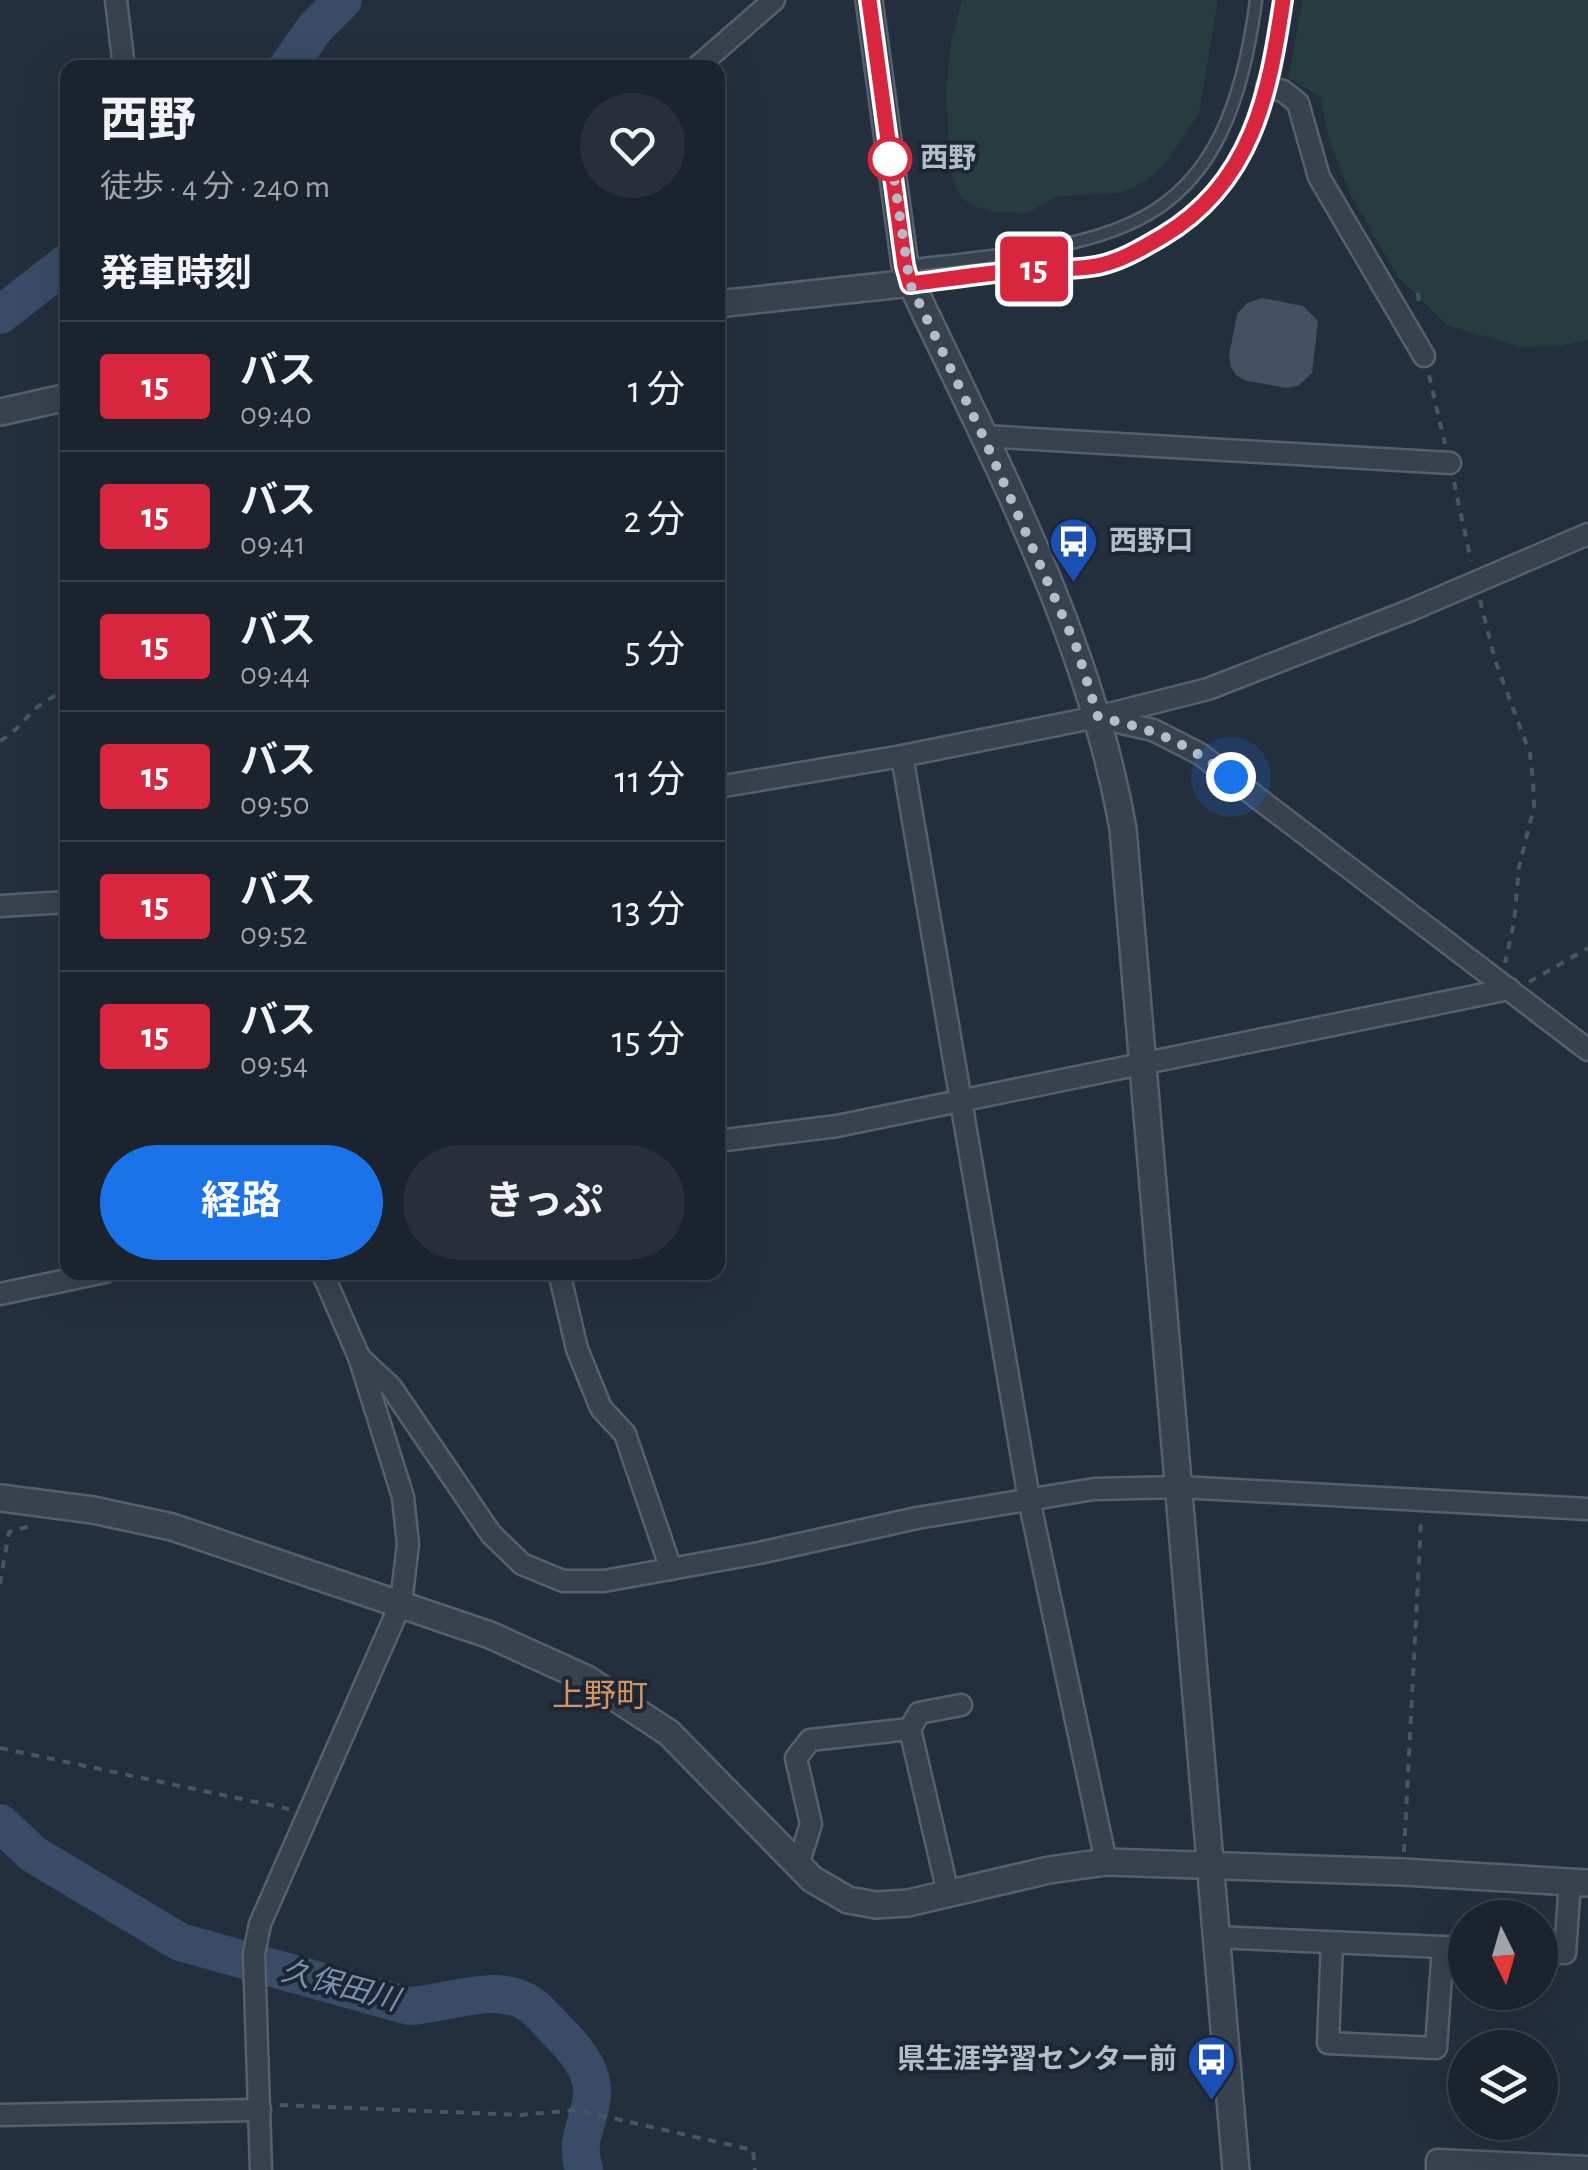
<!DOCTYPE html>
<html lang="ja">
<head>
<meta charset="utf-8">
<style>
	body { margin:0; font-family:"Alegreya Sans","Noto Sans JP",sans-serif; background:#282f3a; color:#f1f3f6; height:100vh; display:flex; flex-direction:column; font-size:38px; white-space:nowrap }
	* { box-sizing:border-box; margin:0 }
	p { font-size:32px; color:#a0a4aa }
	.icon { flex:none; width:55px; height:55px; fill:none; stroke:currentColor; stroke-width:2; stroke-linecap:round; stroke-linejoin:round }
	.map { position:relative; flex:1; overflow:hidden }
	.drawer { position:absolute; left:60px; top:60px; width:665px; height:1220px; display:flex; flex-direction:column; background:#1b232e; border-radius:20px; box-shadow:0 10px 40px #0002,0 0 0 2px #39404a }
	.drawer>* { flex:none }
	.badge { padding:0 20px; border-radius:8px; font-size:35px; line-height:65px }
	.needle { width:65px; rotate:175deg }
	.buttons { position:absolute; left:1448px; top:1900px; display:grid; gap:20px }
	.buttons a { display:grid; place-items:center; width:110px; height:110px; border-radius:50%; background:#1b232e; box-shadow:0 10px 40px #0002,0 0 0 2px #39404a; font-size:50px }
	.you { position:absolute; width:50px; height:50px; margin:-25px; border:8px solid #fff; border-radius:50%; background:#1a73e8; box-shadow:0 0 0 15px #1a73e833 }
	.map>.badge { position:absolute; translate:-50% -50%; box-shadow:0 0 0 5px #fff }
	h2 { padding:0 40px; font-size:38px; line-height:90px }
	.round { display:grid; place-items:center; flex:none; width:105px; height:105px; border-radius:52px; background:#282f3a }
	.overview { display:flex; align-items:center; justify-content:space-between; height:170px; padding:0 40px }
	h1 { font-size:48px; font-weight:700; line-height:75px }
	.button { display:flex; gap:20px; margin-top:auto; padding:20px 40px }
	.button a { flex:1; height:115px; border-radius:60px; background:#1a73e8; color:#fff; font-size:40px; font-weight:700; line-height:115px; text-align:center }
	.button a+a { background:#282f3a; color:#f1f3f6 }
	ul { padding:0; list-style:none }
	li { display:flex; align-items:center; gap:30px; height:130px; padding:0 40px; border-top:2px solid #39404a }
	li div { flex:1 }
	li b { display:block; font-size:38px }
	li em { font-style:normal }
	li .badge { min-width:110px; font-weight:700; text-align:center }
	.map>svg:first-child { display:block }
	.green { fill:#263c3f }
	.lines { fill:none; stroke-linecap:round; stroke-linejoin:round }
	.river { stroke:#394c67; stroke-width:38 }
	.building { fill:#455162 }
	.service-casing { stroke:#565f6c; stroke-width:15 }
	.minor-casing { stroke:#565f6c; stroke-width:25 }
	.tertiary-casing { stroke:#565f6c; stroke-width:30 }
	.path { stroke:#44595c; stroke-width:4; stroke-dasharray:8 8; stroke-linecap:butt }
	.service { stroke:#38414e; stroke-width:10 }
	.minor { stroke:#38414e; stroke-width:20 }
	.tertiary { stroke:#38414e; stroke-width:25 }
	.line-casing { stroke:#fff; stroke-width:22 }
	.line { stroke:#d7263d; stroke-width:15 }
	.walk { stroke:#b4bcc9; stroke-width:10; stroke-dasharray:0 18 }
	.stop-dot { fill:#fff; stroke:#d7263d; stroke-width:5 }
	.labels { text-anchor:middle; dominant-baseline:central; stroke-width:8; stroke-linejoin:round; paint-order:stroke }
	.stop-label { font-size:28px; font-weight:bold; fill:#b4bcc9; stroke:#1d2633; text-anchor:start }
	.poi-label { font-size:28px; font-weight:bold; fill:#b4bcc9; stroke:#1d2633; text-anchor:start }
	.water-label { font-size:30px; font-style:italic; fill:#7c92b1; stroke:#1d2633 }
	.quarter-label { font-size:32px; fill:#d59563; stroke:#1d2633 }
</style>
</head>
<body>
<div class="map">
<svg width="1588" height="2170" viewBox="0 0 1588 2170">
	<rect width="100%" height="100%" fill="#242f3e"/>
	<g class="green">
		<polygon points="962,0 1218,0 1199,113 1165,164 1147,180 1121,193 1057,196 1027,213 992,212 976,207 963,199 956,188 951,171 946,93 951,42"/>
		<polygon points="1303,0 1588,0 1588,340 1559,346 1520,347 1447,325 1398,277 1350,194 1328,136 1321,97 1288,78"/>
	</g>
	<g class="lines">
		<g class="river">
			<polyline points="287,68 315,28 343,0"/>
			<polyline points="0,315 68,262"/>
			<path d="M0 1823 33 1854 180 1942 409 2006C448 2005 500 1978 535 2008 546 2018 556 2030 567 2041 581 2057 593 2073 592 2095 590 2124 574 2136 584 2170"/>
		</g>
	</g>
	<polygon class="building" points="1262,298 1303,306 1318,321 1312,373 1298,386 1288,388 1247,381 1237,376 1231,367 1229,356 1237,314 1247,303"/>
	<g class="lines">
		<defs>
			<g id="service">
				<path d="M906 266C1114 242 1225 242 1256 0"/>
				<path d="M913 283C950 279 989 272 1026 269 1052 268 1077 271 1102 265 1122 259 1141 249 1158 239 1251 184 1268 100 1283 0"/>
			</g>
			<g id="minor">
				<polyline points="116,0 124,68"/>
				<polyline points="696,68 774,0"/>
				<polyline points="1267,87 1283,91 1298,103 1319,177 1424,356"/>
				<polyline points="983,436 1450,463"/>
				<polyline points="1104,719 1153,730 1200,754 1588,1050"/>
				<polyline points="902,756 1029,1499 1106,1862"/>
				<polyline points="718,787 902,756 1097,717 1208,689 1411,610 1588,534"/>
				<polyline points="0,906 68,902"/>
				<polyline points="718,1141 837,1126 1509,989"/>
				<polyline points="559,1272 577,1349 601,1408 625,1434 671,1569"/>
				<polyline points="0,1294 105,1272"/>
				<polyline points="359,1357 391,1387 491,1534 522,1564 563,1581 604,1581 759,1553 917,1518 1094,1489 1180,1487 1588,1509"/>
				<polyline points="798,1865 811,1824 796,1758 810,1740 910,1729"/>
				<polyline points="948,1893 910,1729 919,1713 961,1705"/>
				<polyline points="1215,1937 1465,1948"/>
				<polyline points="1332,1943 1328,2043 1436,2048 1443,1947"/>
				<polyline points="1540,1952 1565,1953 1570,1882"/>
				<polyline points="0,2115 260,2110"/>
				<polyline points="261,2170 254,1954 260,1924 401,1603 408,1544 403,1497 359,1357 322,1272"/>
				<polyline points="1437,2170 1437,2160 1588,2167"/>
			</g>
			<g id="tertiary">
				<path d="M869 0 905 266 911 283C994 459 1089 636 1123 829L1236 2170"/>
				<polyline points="718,304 911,283"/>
				<polyline points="0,412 68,397"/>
				<polyline points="0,1498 93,1510 172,1527 490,1635 587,1679 669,1733 812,1879 848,1900 876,1905 908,1903 1049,1870 1106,1862 1403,1872 1588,1883"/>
			</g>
		</defs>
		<use href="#service" class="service-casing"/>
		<use href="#minor" class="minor-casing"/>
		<use href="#tertiary" class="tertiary-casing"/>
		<g class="path">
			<polyline points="1418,293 1419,307"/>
			<polyline points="1429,375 1445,444"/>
			<polyline points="1454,482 1471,561"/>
			<polyline points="1480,600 1495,660 1530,754 1533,780 1534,807 1519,867 1514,923 1505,963"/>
			<path d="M0 741C26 727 31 700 68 692"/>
			<polyline points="1529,982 1588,948"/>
			<polyline points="0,1584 9,1532 30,1526"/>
			<polyline points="0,1748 289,1809"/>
			<polyline points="1404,1852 1421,1522"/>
			<polyline points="280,2105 520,2115 576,2110 753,2150 755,2170"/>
		</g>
		<use href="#service" class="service"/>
		<use href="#minor" class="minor"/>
		<use href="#tertiary" class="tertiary"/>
	</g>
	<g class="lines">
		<defs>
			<path id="line" d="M869 0 905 266 910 284C948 279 987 273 1025 270 1050 268 1076 271 1101 265 1123 260 1144 247 1163 236 1252 183 1269 95 1283 0"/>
		</defs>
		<use href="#line" class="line-casing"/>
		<use href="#line" class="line"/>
		<path class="walk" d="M890 159V152L910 284 983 436 1076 646 1098 717C1156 730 1183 741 1231 777"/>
	</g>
	<defs>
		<symbol id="bus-pin" viewBox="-11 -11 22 30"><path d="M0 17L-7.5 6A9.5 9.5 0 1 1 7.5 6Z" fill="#1a4fb4" stroke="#1d2633"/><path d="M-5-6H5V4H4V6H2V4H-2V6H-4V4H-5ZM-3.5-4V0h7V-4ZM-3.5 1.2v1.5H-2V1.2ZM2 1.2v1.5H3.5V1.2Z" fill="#fff"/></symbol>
	</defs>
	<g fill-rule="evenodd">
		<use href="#bus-pin" x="1046" y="514" width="55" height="75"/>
		<use href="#bus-pin" x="1184" y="2032" width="55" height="75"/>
	</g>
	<circle class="stop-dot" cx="890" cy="159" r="20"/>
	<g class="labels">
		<g class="stop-label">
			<text x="920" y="159">西野</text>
		</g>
		<g class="poi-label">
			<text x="1109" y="542">西野口</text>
			<text x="1177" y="2060" text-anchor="end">県生涯学習センター前</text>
		</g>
		<g class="water-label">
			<text transform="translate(340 1986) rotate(15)">久保田川</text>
		</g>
		<g class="quarter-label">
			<text x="600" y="1696">上野町</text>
		</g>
	</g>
</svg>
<div class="buttons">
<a><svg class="needle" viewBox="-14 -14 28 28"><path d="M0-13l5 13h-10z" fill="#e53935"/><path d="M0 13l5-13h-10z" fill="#a0a4aa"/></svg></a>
<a><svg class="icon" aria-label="layers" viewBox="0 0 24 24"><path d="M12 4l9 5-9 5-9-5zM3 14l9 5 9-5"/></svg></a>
</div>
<div class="you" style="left:1231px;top:777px"></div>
<b class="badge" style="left:1034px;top:269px;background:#d7263d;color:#fff">15</b>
<section class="drawer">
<div class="overview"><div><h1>西野</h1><p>徒歩 · 4 分 · 240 m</p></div><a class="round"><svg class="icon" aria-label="heart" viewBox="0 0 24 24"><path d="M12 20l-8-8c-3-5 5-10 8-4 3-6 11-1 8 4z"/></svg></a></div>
<h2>発車時刻</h2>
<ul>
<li><span class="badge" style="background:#d7263d;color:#fff">15</span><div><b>バス</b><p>09:40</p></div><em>1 分</em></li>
<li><span class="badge" style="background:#d7263d;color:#fff">15</span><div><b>バス</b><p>09:41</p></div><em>2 分</em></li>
<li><span class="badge" style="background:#d7263d;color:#fff">15</span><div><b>バス</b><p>09:44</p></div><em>5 分</em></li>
<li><span class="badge" style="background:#d7263d;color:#fff">15</span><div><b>バス</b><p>09:50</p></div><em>11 分</em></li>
<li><span class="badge" style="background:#d7263d;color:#fff">15</span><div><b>バス</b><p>09:52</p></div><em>13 分</em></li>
<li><span class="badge" style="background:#d7263d;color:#fff">15</span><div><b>バス</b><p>09:54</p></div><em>15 分</em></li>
</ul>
<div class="button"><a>経路</a><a>きっぷ</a></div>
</section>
</div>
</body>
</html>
